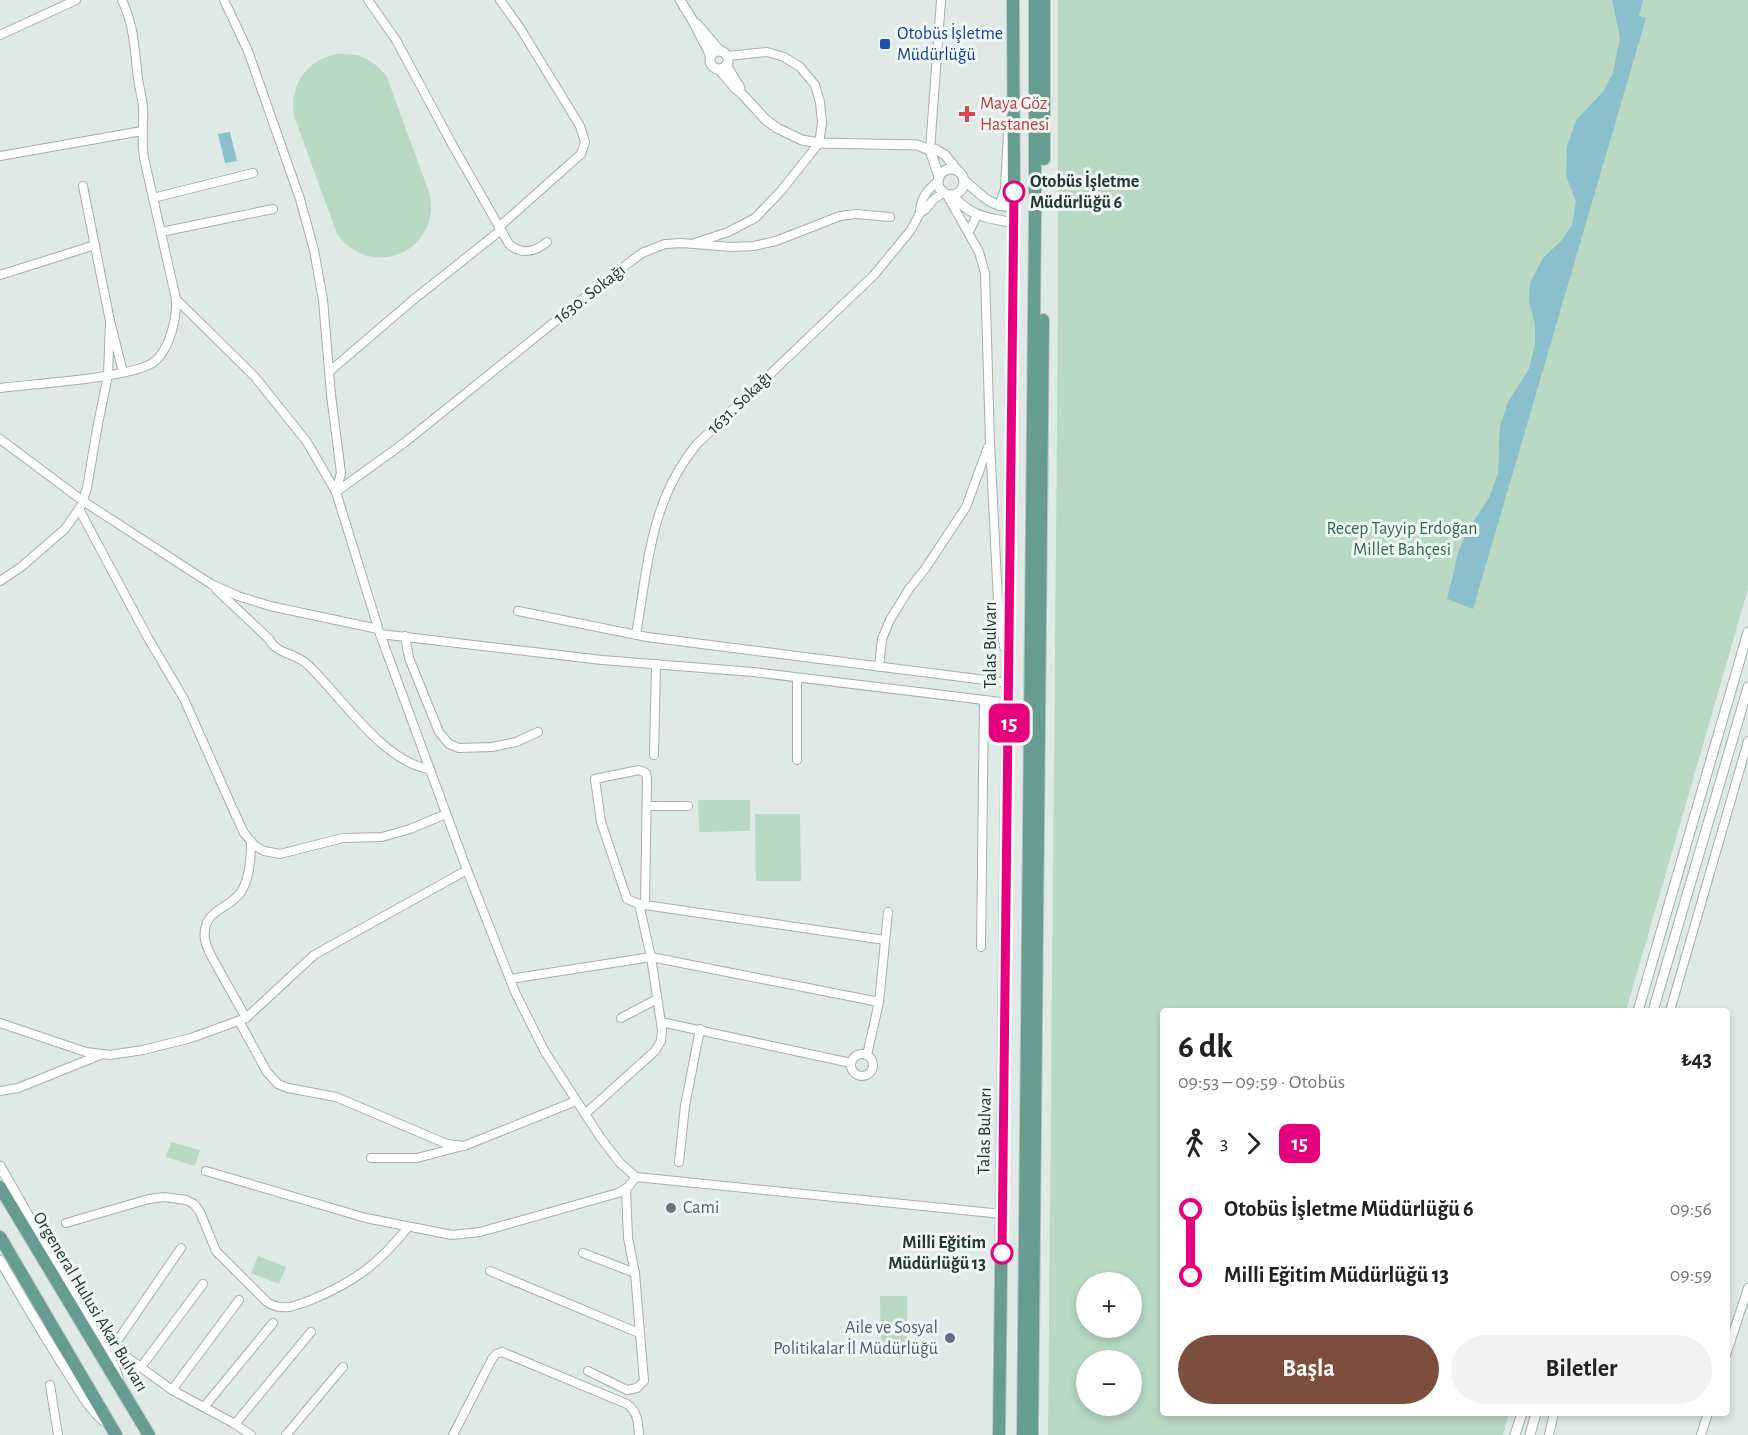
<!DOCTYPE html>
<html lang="tr">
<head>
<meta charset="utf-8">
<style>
	body { margin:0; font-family:"Alegreya Sans",sans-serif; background:#f2f2f2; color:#222; height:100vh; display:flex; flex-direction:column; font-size:22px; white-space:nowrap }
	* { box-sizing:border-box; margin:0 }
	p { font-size:20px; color:#767676 }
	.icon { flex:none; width:33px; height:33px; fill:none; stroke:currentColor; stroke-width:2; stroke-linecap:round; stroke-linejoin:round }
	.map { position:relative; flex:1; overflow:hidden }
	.side { position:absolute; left:1160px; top:1008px; width:570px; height:408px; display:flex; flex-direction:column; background:#fff; border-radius:6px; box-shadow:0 3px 9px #0003 }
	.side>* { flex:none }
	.badge { padding:0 12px; border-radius:9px; font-size:21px; line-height:39px }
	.buttons { position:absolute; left:1076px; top:1272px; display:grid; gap:12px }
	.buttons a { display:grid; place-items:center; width:66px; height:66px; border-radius:50%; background:#fff; box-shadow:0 3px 9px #0003; font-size:30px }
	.map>.badge { position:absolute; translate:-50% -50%; box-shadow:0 0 0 3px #fff }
	.legs { display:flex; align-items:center; gap:9px; height:66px; padding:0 18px; font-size:20px }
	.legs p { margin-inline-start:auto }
	.overview { display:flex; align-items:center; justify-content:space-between; height:102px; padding:0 18px }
	h1 { font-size:33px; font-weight:700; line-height:45px }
	.action { display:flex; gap:12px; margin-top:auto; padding:12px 18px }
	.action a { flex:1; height:69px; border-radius:36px; background:#7b4e3d; color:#fff; font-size:24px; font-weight:700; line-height:69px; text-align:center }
	.action a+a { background:#f2f2f2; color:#222 }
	ul { padding:0 18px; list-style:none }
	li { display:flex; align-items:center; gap:21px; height:66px; font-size:22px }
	li i { display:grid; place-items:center; width:9px; height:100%; margin:0 8px; background:currentColor }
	li i::after { content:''; width:15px; height:15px; margin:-8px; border:4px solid; border-radius:50%; background:#fff }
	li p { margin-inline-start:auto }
	li:first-child i { background:linear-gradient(#0000 50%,currentColor 0) }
	li:last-child i { background:linear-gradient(currentColor 50%,#0000 0) }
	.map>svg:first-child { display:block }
	.green { fill:#b9d9c3; fill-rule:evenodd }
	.water { fill:#8bbfcb }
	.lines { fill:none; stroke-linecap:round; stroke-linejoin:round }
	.minor-casing { stroke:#a3b0ac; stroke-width:10 }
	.tertiary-casing { stroke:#a3b0ac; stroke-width:11 }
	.primary-casing { stroke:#bdc3c2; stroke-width:14 }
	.minor { stroke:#fff; stroke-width:8 }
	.tertiary { stroke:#fff; stroke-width:9 }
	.primary { stroke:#679c90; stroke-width:12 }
	.line-1-casing { stroke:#fff; stroke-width:14 }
	.line-1 { stroke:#e6007e; stroke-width:9 }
	.transit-dot { fill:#1a4fb4; stroke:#eff6f3; stroke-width:2 }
	.health-dot { fill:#e0444e; stroke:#eff6f3; stroke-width:2 }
	.stop-1-dot { fill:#fff; stroke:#e6007e; stroke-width:3 }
	.worship-dot { fill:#6b7280; stroke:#eff6f3; stroke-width:2 }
	.service-dot { fill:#5c6f8a; stroke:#eff6f3; stroke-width:2 }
	.labels { text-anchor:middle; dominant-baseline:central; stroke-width:6; stroke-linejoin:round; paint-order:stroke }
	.transit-label { font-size:18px; fill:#164399; stroke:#eff6f3; text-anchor:start }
	.health-label { font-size:18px; fill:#be3a42; stroke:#eff6f3; text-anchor:start }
	.stop-label { font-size:18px; font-weight:bold; fill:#223833; stroke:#eff6f3; text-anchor:start }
	.street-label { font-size:18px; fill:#223833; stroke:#eff6f3 }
	.park-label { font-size:18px; fill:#2f6c48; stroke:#eff6f3 }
	.worship-label { font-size:18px; fill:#5b616d; stroke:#eff6f3; text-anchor:start }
	.service-label { font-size:18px; fill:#4e5e75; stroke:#eff6f3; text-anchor:end }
</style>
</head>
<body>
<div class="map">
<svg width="1748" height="1435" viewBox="0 0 1748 1435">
	<rect width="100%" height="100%" fill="#dfe9e5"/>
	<g class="green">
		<path d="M1058 0H1748V589L1626 1011H1162V1413H1509L1503 1435H1048L1058 320ZM1086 1282H1131V1328H1086ZM1086 1360H1131V1406H1086Z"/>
		<path d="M338 54C359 52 375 61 387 77L430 195C440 252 371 281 337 234L294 116C289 85 307 59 338 54Z"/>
		<polygon points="698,800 750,800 750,831 699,832"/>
		<polygon points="755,814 800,814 801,881 756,881"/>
		<polygon points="171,1142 200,1150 195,1166 166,1157"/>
		<polygon points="258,1256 286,1267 279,1284 251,1273"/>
		<polygon points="880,1296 907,1296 907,1342 881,1342"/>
	</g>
	<g class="water">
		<polygon points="1612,0 1643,0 1639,16 1646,18 1473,609 1447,599 1459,550 1467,531 1489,498 1498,473 1500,426 1508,402 1529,369 1535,345 1535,325 1529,302 1530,283 1543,258 1561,241 1572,225 1576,202 1566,176 1567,147 1576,120 1603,92 1613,73 1620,38"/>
		<polygon points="230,132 237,161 225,163 218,134"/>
	</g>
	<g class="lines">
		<defs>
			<g id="minor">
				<polyline points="224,0 248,51 300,199 314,250 323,300 331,395 341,473 336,492"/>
				<path d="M368 0 396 40 453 146 509 244C521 255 535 252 547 242"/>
				<polyline points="0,35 76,0"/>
				<polyline points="930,150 941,0"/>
				<polyline points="0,156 142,131"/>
				<polyline points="83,186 110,321 123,372"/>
				<polyline points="947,195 979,252 985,273 990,442 998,601 1004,647"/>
				<polyline points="153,198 253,173"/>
				<polyline points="999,206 1005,189 1008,132"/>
				<path d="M920 213C920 199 927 190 938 181"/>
				<polyline points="499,227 581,154 585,142 580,126 520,28 500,0"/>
				<polyline points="161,232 273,209"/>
				<polyline points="969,232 977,215"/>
				<polyline points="695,243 728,232 755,218 781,191 819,143 822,123 820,102 815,85 800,67 784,57 767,52 727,56"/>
				<polyline points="0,275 95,245"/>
				<polyline points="176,299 255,377 307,442 336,492 380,634 467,870 515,992 545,1052 600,1137 620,1163 636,1177 1002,1214"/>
				<polyline points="330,371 413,300 501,230"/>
				<path d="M0 388C31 384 132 378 154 362 170 349 177 318 176 299L144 158C141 140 144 123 143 106 142 97 139 87 138 78 134 48 135 28 122 0"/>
				<polyline points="0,439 83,501 211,584 238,596 270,606 378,629"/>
				<polyline points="336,492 404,443 614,274 642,253 665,244 682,243 731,247 754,246 776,241 840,216 856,214 890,217"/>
				<polyline points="79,509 148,638 184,699 232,807 244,833 255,846 264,851 280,854 343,838 382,837 410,829 446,814"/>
				<polyline points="0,581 21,567 65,529 81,506 87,488 97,429 108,375 110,321"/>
				<path d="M216 589 269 639C276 654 295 653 307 664 340 695 383 762 429 769"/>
				<polyline points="518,611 647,637 1009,683 1008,680"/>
				<polyline points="380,634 602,660 753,672 1009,703"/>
				<path d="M636 635C648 565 650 501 697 444L874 275 911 230 920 213 926 209 933 200 943 193"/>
				<polyline points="405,636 409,658 439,732 449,744 459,748 492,747 516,742 538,732"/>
				<polyline points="879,667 882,639 890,620 909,589 925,569 966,507 988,447"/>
				<polyline points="797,678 797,760"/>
				<polyline points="654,755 656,664"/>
				<polyline points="647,806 688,806"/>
				<polyline points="645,905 647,779 646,773 639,770 595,779 601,822 627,899 639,904 645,905 885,940"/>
				<polyline points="981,947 984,700"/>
				<polyline points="510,979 651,957 879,1002"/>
				<polyline points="1670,1011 1748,741"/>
				<path d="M246 1018C237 1002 228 986 219 970 214 960 207 951 205 940 201 909 229 910 241 892 250 878 251 858 251 842"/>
				<polyline points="621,1018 657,999"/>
				<polyline points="239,1021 267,1072 278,1084 288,1088 336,1097 447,1144 464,1146 576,1101"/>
				<polyline points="661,1022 851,1063"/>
				<polyline points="0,1023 86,1052 110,1055 143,1050 191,1038 246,1018 314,955 467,870"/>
				<circle cx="862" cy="1065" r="11"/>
				<polyline points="867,1055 879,1002 888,912"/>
				<polyline points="0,1091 18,1088 100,1055"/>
				<polyline points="585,1114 655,1051 661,1041 662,1030 651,957 639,904"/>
				<polyline points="371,1158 417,1158 459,1147"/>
				<polyline points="679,1162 685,1106 700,1029"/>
				<polyline points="206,1171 366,1218 452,1235 480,1232 618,1193 628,1187 636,1177"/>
				<path d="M66 1223 149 1199 164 1197 186 1200 194 1204 200 1212 216 1251 267 1302C282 1312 295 1306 311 1300 354 1282 379 1264 408 1227"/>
				<polyline points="181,1248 113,1347 172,1390 235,1424 251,1435"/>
				<polyline points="583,1253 635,1273"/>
				<polyline points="490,1271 639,1333"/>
				<polyline points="1726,1355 1748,1288"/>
				<polyline points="141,1367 203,1284"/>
				<polyline points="588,1371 627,1390 637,1388 644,1381 635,1273 628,1238 626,1189"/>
				<polyline points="50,1385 58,1435"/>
				<polyline points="172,1390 239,1300"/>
				<polyline points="204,1407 273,1323"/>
				<polyline points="235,1424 311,1332"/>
				<polyline points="286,1435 343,1367"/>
				<path d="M453 1435 492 1359 496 1354 502 1352 627 1404C638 1412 638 1422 639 1435"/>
				<polyline points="1549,1435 1554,1413"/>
				<polyline points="1701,1435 1708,1413"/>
			</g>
			<g id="tertiary">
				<polyline points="680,0 693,21 711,56"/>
				<polyline points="697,24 720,51"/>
				<circle cx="719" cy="60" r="9"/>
				<polyline points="726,65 740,88"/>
				<polyline points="719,69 735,88 741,93 766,120 777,128 802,140 819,143 917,145 930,150 935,149 945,155 957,170"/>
				<polyline points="930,150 939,177"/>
				<circle cx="951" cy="182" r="13"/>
				<path d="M964 180C981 195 990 207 1014 207"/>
				<path d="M952 195C972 218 986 217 1014 223"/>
				<polyline points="1638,1011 1748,632"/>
				<polyline points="1653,1011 1748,687"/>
				<polyline points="0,1166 114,1366 118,1377"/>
				<path d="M0 1260C22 1298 44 1336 68 1373 78 1389 89 1409 104 1421"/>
				<polyline points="1515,1435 1522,1413"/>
				<polyline points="1530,1435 1536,1413"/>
			</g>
			<g id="primary">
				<polyline points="1044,159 1044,0"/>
				<polyline points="0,1187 149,1435"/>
				<polyline points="0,1237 116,1435"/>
				<polyline points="999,1435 1014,207 1013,0"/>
				<polyline points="1023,1435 1035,216 1035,0"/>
				<polyline points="1032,1435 1043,320"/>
			</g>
		</defs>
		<use href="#minor" class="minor-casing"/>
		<use href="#tertiary" class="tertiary-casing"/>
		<use href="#primary" class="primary-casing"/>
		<use href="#minor" class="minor"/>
		<use href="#tertiary" class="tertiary"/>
		<use href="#primary" class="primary"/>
	</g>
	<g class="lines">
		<defs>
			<polyline id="line-1" points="1002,1253 1014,192"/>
		</defs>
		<use href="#line-1" class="line-1-casing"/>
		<use href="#line-1" class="line-1"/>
	</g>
	<rect class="transit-dot" x="879" y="38" width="12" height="12" rx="3"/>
	<path class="health-dot" d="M964 105h6v6h6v6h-6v6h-6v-6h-6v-6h6z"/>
	<g class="stop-1-dot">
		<circle cx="1014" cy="192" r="10"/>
		<circle cx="1002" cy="1253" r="10"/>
	</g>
	<circle class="worship-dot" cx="671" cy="1208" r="6"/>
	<circle class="service-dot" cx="950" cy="1338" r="6"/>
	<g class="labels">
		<g class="transit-label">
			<text x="897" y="34">Otobüs İşletme<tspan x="897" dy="21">Müdürlüğü</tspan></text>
		</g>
		<g class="health-label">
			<text x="980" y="104">Maya Göz<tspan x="980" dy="21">Hastanesi</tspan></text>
		</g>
		<g class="stop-label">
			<text x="1030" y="182">Otobüs İşletme<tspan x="1030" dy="21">Müdürlüğü 6</tspan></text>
			<text x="986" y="1243" text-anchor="end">Milli Eğitim<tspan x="986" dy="21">Müdürlüğü 13</tspan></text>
		</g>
		<g class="street-label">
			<text transform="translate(590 294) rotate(-38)">1630. Sokağı</text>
			<text transform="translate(740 403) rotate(-44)">1631. Sokağı</text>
			<text transform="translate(991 645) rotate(-90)">Talas Bulvarı</text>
			<text transform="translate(985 1131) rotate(-89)">Talas Bulvarı</text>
			<text transform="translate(90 1302) rotate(59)">Orgeneral Hulusi Akar Bulvarı</text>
		</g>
		<g class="park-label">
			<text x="1402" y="529">Recep Tayyip Erdoğan<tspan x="1402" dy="21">Millet Bahçesi</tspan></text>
		</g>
		<g class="worship-label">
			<text x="683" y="1208">Cami</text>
		</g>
		<g class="service-label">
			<text x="938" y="1328">Aile ve Sosyal<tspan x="938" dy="21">Politikalar İl Müdürlüğü</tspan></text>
		</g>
	</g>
</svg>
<div class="buttons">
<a>+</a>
<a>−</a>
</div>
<b class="badge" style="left:1009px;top:723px;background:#e6007e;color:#fff">15</b>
<section class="side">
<div class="overview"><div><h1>6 dk</h1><p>09:53 – 09:59 · Otobüs</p></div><b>₺43</b></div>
<div class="legs"><svg class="icon" aria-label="walk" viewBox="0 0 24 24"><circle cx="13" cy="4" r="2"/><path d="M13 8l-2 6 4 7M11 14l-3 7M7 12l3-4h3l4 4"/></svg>3<svg class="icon" aria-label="forward" viewBox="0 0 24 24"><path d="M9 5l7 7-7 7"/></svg><b class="badge" style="background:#e6007e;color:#fff">15</b></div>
<ul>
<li><i style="color:#e6007e"></i><b>Otobüs İşletme Müdürlüğü 6</b><p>09:56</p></li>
<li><i style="color:#e6007e"></i><b>Milli Eğitim Müdürlüğü 13</b><p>09:59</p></li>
</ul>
<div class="action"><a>Başla</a><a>Biletler</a></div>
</section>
</div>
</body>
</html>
